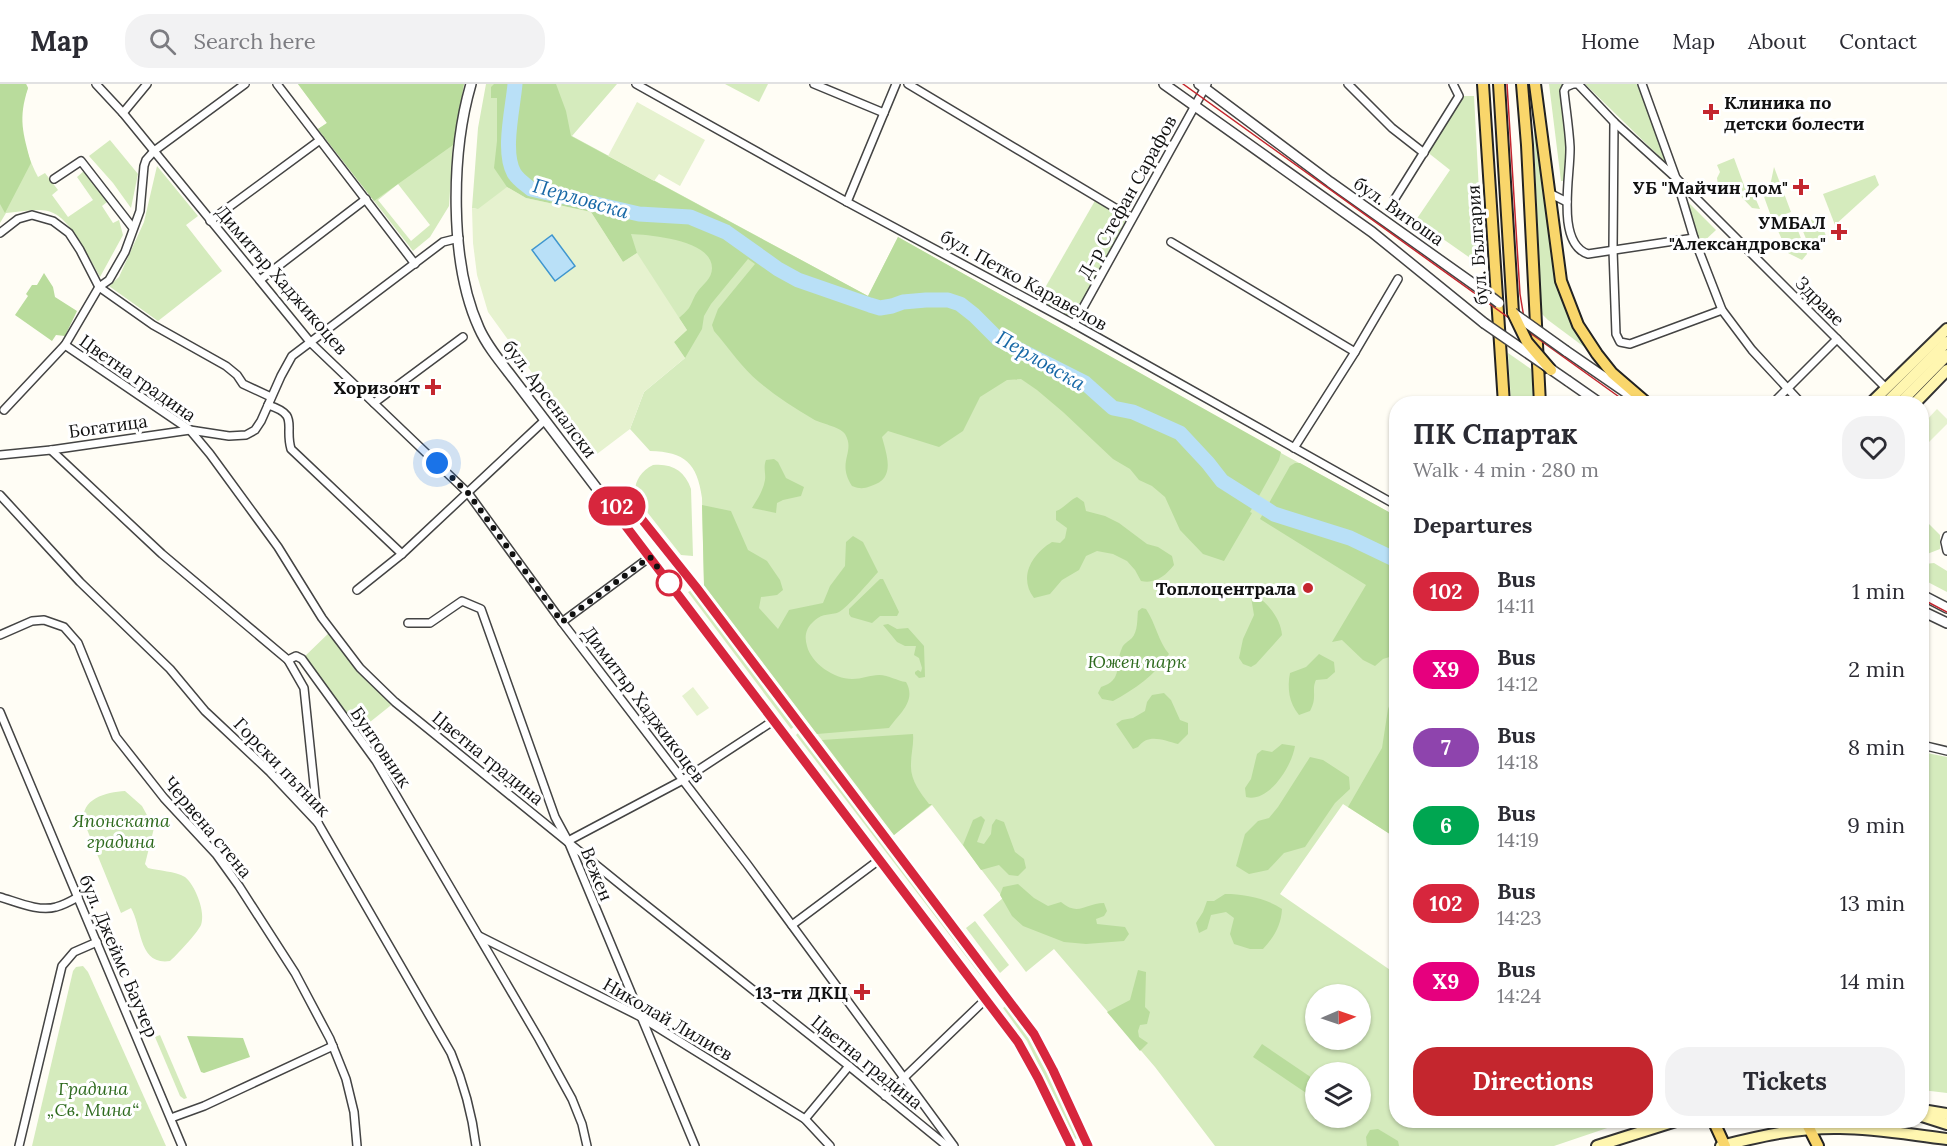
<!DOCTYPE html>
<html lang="en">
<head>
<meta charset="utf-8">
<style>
	body { margin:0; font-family:Lora,serif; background:#f2f2f3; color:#2b2b33; height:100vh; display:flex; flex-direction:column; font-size:22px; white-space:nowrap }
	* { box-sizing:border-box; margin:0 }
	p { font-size:20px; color:#7c7c81 }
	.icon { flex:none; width:33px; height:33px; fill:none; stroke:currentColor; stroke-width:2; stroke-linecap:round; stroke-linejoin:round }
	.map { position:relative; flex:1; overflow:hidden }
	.side { position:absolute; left:1389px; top:312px; width:540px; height:732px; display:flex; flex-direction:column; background:#fff; border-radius:24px; box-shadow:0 2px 4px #0004 }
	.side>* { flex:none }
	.badge { padding:0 12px; border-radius:20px; font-size:21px; line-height:39px }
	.needle { width:39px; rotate:88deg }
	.controls { position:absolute; left:1305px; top:900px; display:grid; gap:12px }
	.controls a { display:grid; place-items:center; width:66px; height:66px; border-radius:50%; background:#fff; box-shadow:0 2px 4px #0004; font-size:30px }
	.you { position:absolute; width:30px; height:30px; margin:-15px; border:4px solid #fff; border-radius:50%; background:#1a73e8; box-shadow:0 0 0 9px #1a73e833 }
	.map>.badge { position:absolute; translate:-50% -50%; box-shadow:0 0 0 3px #fff }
	h2 { padding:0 24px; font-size:22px; line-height:54px }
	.round { display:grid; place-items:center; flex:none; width:63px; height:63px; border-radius:24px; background:#f2f2f3 }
	.overview { display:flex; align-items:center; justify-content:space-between; height:102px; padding:0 24px }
	h1 { font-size:28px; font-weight:800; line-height:45px }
	.primary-button { display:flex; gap:12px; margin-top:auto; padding:12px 24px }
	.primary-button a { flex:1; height:69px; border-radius:24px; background:#c4262e; color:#fff; font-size:24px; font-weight:800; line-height:69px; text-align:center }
	.primary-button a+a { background:#f2f2f3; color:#2b2b33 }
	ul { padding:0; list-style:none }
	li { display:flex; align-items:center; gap:18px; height:78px; padding:0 24px }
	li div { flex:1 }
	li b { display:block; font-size:22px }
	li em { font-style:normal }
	li .badge { min-width:66px; font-weight:700; text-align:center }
	header { display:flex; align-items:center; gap:36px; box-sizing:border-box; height:84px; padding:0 30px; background:#fff; border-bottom:2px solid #e1e1e2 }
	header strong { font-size:28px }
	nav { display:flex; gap:33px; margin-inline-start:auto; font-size:21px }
	.search { width:420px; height:54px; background:#f2f2f3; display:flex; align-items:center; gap:15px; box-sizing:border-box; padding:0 21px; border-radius:24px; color:#7c7c81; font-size:22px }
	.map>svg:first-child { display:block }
	.green { fill:#d5ebbd; fill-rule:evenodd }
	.forest { fill:#b9dc9c }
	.pitch { fill:#e6f2cf }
	.water { fill:#b9e0f7; stroke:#3f96cf; stroke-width:1.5 }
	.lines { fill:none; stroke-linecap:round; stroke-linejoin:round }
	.river { stroke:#b9e0f7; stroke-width:15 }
	.minor-casing { stroke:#444; stroke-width:10 }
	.tertiary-casing { stroke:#444; stroke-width:12 }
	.secondary-casing { stroke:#333; stroke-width:14 }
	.primary-casing { stroke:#222; stroke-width:14 }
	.minor { stroke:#fff; stroke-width:7 }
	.tertiary { stroke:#fff; stroke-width:9 }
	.secondary { stroke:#fff6b0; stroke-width:10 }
	.primary { stroke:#f9d66b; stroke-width:10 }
	.tram { stroke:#c4262e; stroke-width:1.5 }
	.tertiary-bridge-casing { stroke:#444; stroke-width:12; stroke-linecap:butt }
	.primary-bridge-casing { stroke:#222; stroke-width:14; stroke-linecap:butt }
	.tertiary-bridge { stroke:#fff; stroke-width:9 }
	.primary-bridge { stroke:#f9d66b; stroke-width:10 }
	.line-casing { stroke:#fff; stroke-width:14 }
	.line { stroke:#d7263d; stroke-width:9 }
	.walk { stroke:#111; stroke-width:6; stroke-dasharray:0 10.8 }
	.poi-dot { fill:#c4262e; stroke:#fff; stroke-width:2 }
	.stop-dot { fill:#fff; stroke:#d7263d; stroke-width:3 }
	.labels { text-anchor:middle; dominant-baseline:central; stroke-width:6; stroke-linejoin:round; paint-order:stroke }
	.poi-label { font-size:18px; font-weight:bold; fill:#111; stroke:#fff; text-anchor:end }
	.street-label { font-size:18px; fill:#111; stroke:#fff }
	.park-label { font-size:18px; font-style:italic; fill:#2f6b1f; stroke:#fff }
	.water-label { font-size:20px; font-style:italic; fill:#1768a6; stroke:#fff }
</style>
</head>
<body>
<header>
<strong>Map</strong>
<div class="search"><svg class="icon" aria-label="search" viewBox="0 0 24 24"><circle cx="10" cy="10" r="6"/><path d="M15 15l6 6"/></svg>Search here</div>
<nav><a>Home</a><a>Map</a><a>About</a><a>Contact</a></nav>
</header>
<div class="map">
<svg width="1947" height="1062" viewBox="0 0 1947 1062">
	<rect width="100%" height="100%" fill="#fffdf5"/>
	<g class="green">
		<path d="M0 0H26L28 4C26 10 23 17 22 23 18 45 28 74 38 93L45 89 58 106 52 111 68 133 93 116 77 93 84 87 107 118 102 122 113 139 119 136 123 151 100 193C89 174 70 132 48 127 35 124 19 128 6 129L0 139Z"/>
		<path d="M298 0H464L453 61 449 122 430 153 413 167 318 45 327 39ZM398 100 430 141 411 157 378 116Z"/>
		<path d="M486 0H617L572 52 868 212 898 153 1270 363 1396 432V754L1343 720 1280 810 1396 890V1036L1628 1037 1554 1062H1215L1155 983 1054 865 1026 888 983 831 1003 814 932 721 894 751 704 501 702 414C697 379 685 368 650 367L630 345 644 308 685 274 477 125 472 124 478 44ZM1316 910H1360V956H1316ZM1316 988H1360V1034H1316Z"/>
		<polygon points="725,0 768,0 759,18"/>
		<polygon points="1549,0 1565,0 1561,4 1566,50 1566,97 1561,97"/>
		<polygon points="1585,0 1638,0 1667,80"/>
		<polygon points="1459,12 1474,12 1483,183 1416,136 1450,86 1426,67"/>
		<polygon points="1533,20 1554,178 1591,268 1548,236 1542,230 1540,217"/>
		<polygon points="110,56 138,90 131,124 113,99 89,72"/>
		<polygon points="1734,74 1745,104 1754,111 1760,125 1752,124 1733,104 1724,110 1718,101 1717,94 1720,88 1717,81"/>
		<polygon points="157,82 198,132 186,141 222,187 158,237 109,202 119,193 144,138"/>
		<polygon points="1774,83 1791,128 1772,135 1763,110 1770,102"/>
		<polygon points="1875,91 1879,101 1835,141 1823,110"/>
		<polygon points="1683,113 1716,146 1701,160"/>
		<polygon points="1096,115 1130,134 1073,235 1038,216"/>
		<polygon points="1792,131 1807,170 1802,176 1788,169 1774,138"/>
		<polygon points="1819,133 1826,152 1811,167 1800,140"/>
		<polygon points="1508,269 1531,285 1534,319 1511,319"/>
		<path d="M653 381C672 379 685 387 691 405L693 472 681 471 640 419 638 421C631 404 637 389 653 381Z"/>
		<polygon points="1922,433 1940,451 1940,465 1922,472"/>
		<polygon points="1934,479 1947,487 1947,508 1922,495 1922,482 1925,480"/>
		<polygon points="692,506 795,642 791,645 688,508"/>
		<polygon points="332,546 360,584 395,618 355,650 302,575"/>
		<polygon points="799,648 989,895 981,892 796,651"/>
		<polygon points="1922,668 1947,673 1947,1009 1922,1006"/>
		<path d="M125 707 142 722 154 744 145 780 148 784C159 787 175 787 185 793 195 801 206 828 201 841 198 848 176 872 170 877 138 882 142 842 131 824L121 829 84 738C80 715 106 708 125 707Z"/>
		<polygon points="975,837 1009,881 1000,889 966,844"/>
		<polygon points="83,882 88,888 166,1062 32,1062 73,887 76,883"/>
		<path d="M1007 921C1037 962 1058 1007 1080 1053L1075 1055 1027 957 1003 924Z"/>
		<polygon points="160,951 187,1014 184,1015 180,1012 155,953"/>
	</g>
	<g class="forest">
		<path d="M0 0H26L28 4C18 35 23 49 31 79L5 129 0 120Z"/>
		<polygon points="298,0 464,0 453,61 374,117 318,45 327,39"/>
		<path d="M494 0H556L566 27 571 52 868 212 898 153 1281 368 1279 376 1250 428 1252 429 1224 477 1203 470 1180 446 1165 413 1152 402 1139 396 1130 385 1113 375 1063 328 1037 306 1021 295 1007 296 980 313 963 347 939 363 888 347 882 353C887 372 896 395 871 402 863 405 860 405 852 402 836 378 856 368 845 350 839 342 821 340 813 335 794 324 776 312 759 298 742 284 729 264 714 247L712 241 718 225 755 180 748 175 711 220 704 232 702 245 685 274 674 258 687 246 679 234C682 231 686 228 689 224 692 219 694 212 698 207 703 200 712 195 712 184 712 156 651 151 631 150L637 169 623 178 591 128 526 114 507 103 494 84 497 57V14H491V3Z"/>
		<polygon points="44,189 53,203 55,213 77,227 65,252 56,251 52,257 15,231 28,212 26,210 32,201 37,201"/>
		<path d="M774 375 778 378 786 394 804 403 801 412 783 416 777 419 776 429 752 424C757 416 763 407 765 396 766 389 763 384 766 376Z"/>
		<polygon points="1295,379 1300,379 1396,432 1396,571 1383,575 1375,582 1363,576 1342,556 1332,558 1366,501 1260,435 1290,382"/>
		<path d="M1077 413 1084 418 1086 427 1105 432 1119 439 1147 460 1158 463 1172 472 1174 481C1165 492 1156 500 1141 497L1135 486 1127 477 1113 470 1097 467 1086 472 1079 486 1062 496 1050 510 1034 514C1018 493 1032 470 1052 458L1060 459 1065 454 1067 444 1056 436V427C1065 424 1069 416 1077 413Z"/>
		<path d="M702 421 731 427 748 466 767 477 780 496 783 506 777 511 761 513 759 524 778 545 789 526 823 519 830 502 845 482 846 458 853 452 863 458 878 488C871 496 847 524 839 528 830 532 824 528 814 537 806 544 804 552 807 562 811 579 834 595 852 595 862 595 870 591 879 591 889 591 897 597 906 598 917 617 899 630 889 644L817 650 704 501Z"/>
		<polygon points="880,495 883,495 899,528 897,532 880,532 872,539 851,533 849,530 849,525"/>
		<path d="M1255 511C1268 519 1281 535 1282 551L1256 580 1251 583 1243 580 1239 574 1243 555 1254 531 1251 513Z"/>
		<path d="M1142 524 1146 525C1156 540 1158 557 1169 570 1155 591 1135 605 1113 617L1102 615 1098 609 1101 603C1124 596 1114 581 1122 564 1124 559 1128 558 1132 554 1138 547 1137 536 1138 527Z"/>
		<polygon points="888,540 897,545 908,544 924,562 925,593 919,594 915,590 915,588 918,586 921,588 922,584 919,574 914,571 916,562 905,562 897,558 883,541"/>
		<path d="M1319 570 1334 578 1335 588 1327 595 1316 596C1311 606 1318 613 1310 627L1299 631C1289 619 1287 604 1290 589L1306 583Z"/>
		<polygon points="1396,604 1396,754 1348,723 1382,664 1388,625"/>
		<path d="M1164 609 1171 616 1180 636 1188 639V650L1178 660C1163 656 1148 649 1138 663L1133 665 1116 640 1122 636 1133 634 1145 627 1147 618 1152 611Z"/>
		<path d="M913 650C914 660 911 669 911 680 910 696 920 708 929 720H932L894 751 822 656Z"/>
		<path d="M1282 660 1295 662C1292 682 1269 719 1246 713L1245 704 1251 695 1257 670 1262 666 1272 668Z"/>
		<polygon points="1310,673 1323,676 1349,693 1350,705 1335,719 1305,763 1284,769 1268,786 1249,790 1236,782 1245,750 1258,737 1269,734 1278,723"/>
		<polygon points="981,732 985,736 977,758 984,760 991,750 992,741 996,735 1004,738 1015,768 1024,775 1026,784 1018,792 1009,791 999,781 981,786 963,761 973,736"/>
		<path d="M1018 800 1034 814 1048 822 1061 818C1079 833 1085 819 1104 819L1107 827 1104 832 1096 835 1097 840 1125 843 1129 850 1124 857 1086 860 1064 858 1023 842 1012 832 1000 811 1003 803Z"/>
		<path d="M1225 810C1244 810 1266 814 1282 825 1281 842 1274 853 1263 865H1250L1234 860 1230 850 1234 834 1226 828 1211 831 1207 845 1199 849 1196 839 1203 828 1207 817H1214Z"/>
		<polygon points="1138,886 1146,888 1145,923 1150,928 1147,940 1140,941 1138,947 1139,953 1148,959 1140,967 1107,928 1130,916"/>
		<polygon points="187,952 243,954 250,973 204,989 201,988"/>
		<polygon points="1262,960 1315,996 1315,1015 1253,973"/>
		<polygon points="1378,1045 1398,1057 1399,1062 1367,1062 1366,1053 1370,1046"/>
	</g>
	<g class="pitch">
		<polygon points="637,18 705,56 680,102 659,90 654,97 608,72"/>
		<polygon points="507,103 526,114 591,128 623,178 637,169 687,246 674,258 685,274 644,308 630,345 593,373 488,228 477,191 473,159 472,124 478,125"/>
		<polygon points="1937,325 1947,335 1947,340 1926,361 1922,357 1922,341"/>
		<polygon points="693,603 709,624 697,632 682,612"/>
	</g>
	<polygon class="water" points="552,151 575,182 555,197 532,166"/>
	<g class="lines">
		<path class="river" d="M515 0C513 24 502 68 514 89 518 96 525 100 531 105L639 130 690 133 726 148 778 185 798 196 870 221 880 224 892 222 903 218 926 216H948L960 220 974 231 998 255 1085 299 1113 324 1133 328 1180 349 1208 379 1222 397 1274 430 1350 454 1396 476"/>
		<defs>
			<g id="minor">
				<polyline points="96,0 123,29 311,259 468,409 562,538 747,780 954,1062"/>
				<polyline points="277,0 415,180"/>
				<polyline points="636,0 847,118 1074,240 1396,421"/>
				<polyline points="814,0 884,29"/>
				<polyline points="908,0 1132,134"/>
				<polyline points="1348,0 1392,44 1424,69"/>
				<path d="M1573 0 1566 3 1564 7C1566 26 1569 44 1570 63 1571 90 1555 159 1588 170L1694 154"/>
				<polyline points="1575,0 1578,0 1614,38 1676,94 1886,304"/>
				<polyline points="1642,0 1676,94 1694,154 1722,226 1752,266 1802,320"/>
				<polyline points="123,29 147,0"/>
				<polyline points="1614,38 1613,166 1616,250 1620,258 1630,260 1722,226"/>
				<polyline points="54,95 81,77 133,144"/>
				<polyline points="1549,109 1567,118"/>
				<polyline points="1394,116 1459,12 1453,0"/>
				<polyline points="847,118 896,0"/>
				<polyline points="210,137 320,56"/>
				<polyline points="0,149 18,135 32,131 53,137 69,149 80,166 99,203 153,241 226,282 237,291 243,300 271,313"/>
				<polyline points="1171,158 1355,268"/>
				<polyline points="260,196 366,115"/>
				<polyline points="1074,240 1207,0"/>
				<polyline points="65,261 190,346 210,370 278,463 322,534 360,584 395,618 627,806 849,982 947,1062"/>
				<polyline points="374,319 463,253"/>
				<polyline points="1772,320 1837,255"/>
				<path d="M268 321C300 331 284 341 291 365L402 470"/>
				<polyline points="4,326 65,261 99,203 109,196 125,168 140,127 144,82 146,76 154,67 245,0"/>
				<polyline points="1294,364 1355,268 1398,195"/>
				<polyline points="51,366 162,470 288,576 296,572 302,575 376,677 539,955 572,1015 582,1040 587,1062"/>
				<polyline points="0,371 51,366 190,346 229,352 246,351 255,346 261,337 281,292 292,272 443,158 459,154"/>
				<path d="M0 411 80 498 170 585 205 627 270 688 318 739 451 969C464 1000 472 1029 476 1062"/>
				<polyline points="1947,452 1945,458 1947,467"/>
				<polyline points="357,506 402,470 545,336"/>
				<polyline points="562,538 650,473"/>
				<polyline points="408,539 430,539 462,517 481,525 555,733 568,757 695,1062"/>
				<polyline points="0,551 32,537 44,536 64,543 78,559 116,653 164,714 216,770 239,802 295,889 330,955 346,995 354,1028 357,1062"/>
				<polyline points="288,576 304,604 318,739"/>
				<polyline points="0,628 182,1062"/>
				<polyline points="1922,661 1947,667"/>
				<polyline points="568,757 683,696 773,637"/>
				<path d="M0 813C17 818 39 828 56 823 64 821 71 817 78 813"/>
				<polyline points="792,841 879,776"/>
				<polyline points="479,852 639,932 805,1035 830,1062"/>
				<polyline points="885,1012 986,915"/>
				<polyline points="171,1034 204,1022 333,962"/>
				<polyline points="805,1035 849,982"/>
				<polyline points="19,1062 62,882 74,868 97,858"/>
			</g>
			<g id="tertiary">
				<path d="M471 0C451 69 449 178 479 244 486 260 498 275 509 289L1018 958 1038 994 1071 1062"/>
				<polyline points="1164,0 1372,148 1484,239"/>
				<polyline points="1199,0 1330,98 1486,209"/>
				<polyline points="1566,267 1640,318"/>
				<polyline points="1568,297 1601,320"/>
				<polyline points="1922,511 1947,524"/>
				<polyline points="1922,527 1947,539"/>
			</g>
			<g id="secondary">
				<polyline points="1870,320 1947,245"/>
				<polyline points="1885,320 1947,258"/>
				<polyline points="1899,320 1947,271"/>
				<polyline points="1914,320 1947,286"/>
				<polyline points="1922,1026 1947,1030"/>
				<polyline points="1922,1032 1947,1040"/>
				<polyline points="1597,1062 1679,1036"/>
				<path d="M1721 1062C1760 1052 1800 1043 1840 1044 1876 1044 1912 1051 1947 1055"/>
			</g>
			<g id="primary">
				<polyline points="1483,0 1504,320"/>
				<polyline points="1499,0 1513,229"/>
				<polyline points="1522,0 1527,61 1540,320"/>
				<polyline points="1535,0 1561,197 1578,241 1597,270 1612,289 1648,320"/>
				<polyline points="1713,1036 1725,1062"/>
				<polyline points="1805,1036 1818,1062"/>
				<polyline points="1676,1037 1677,1036"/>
			</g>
		</defs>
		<use href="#minor" class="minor-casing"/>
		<use href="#tertiary" class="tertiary-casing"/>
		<use href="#secondary" class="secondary-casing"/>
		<use href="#primary" class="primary-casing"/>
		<use href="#minor" class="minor"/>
		<use href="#tertiary" class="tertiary"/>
		<use href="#secondary" class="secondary"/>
		<use href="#primary" class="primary"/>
		<g class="tram">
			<polyline points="1183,0 1629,320"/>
			<polyline points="1507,0 1520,210 1524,234 1532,247"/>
			<polyline points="1922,515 1947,528"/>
		</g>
		<defs>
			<g id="tertiary-bridge">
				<polyline points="1486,209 1499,219"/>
				<polyline points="1513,229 1566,267"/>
				<polyline points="1484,239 1568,297"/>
			</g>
			<polyline id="primary-bridge" points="1513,229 1527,258 1551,286"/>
		</defs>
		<use href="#tertiary-bridge" class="tertiary-bridge-casing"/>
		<use href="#primary-bridge" class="primary-bridge-casing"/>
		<use href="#tertiary-bridge" class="tertiary-bridge"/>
		<use href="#primary-bridge" class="primary-bridge"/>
	</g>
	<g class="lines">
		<defs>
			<polyline id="line" points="1071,1062 1038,994 1018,958 609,420 626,423 636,428 696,503 1034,950 1053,986 1088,1062"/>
		</defs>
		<use href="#line" class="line-casing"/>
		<use href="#line" class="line"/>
		<polyline class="walk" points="437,379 468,409 562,538 650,473 674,506 669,499"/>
	</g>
	<g class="poi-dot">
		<path d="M1708 19h6v6h6v6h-6v6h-6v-6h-6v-6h6z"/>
		<path d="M1798 94h6v6h6v6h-6v6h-6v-6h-6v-6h6z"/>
		<path d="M1836 139h6v6h6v6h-6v6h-6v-6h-6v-6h6z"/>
		<path d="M430 294h6v6h6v6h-6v6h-6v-6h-6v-6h6z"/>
		<circle cx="1308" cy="504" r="6"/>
		<path d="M859 899h6v6h6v6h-6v6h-6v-6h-6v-6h6z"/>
	</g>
	<circle class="stop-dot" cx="669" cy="499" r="12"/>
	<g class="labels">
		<g class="poi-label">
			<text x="1724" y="18" text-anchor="start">Клиника по<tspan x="1724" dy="21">детски болести</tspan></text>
			<text x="1788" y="103">УБ "Майчин дом"</text>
			<text x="1826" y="138">УМБАЛ<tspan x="1826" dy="21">"Александровска"</tspan></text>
			<text x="420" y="303">Хоризонт</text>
			<text x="1296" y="504">Топлоцентрала</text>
			<text x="848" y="908">13-ти ДКЦ</text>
		</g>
		<g class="street-label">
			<text transform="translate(1127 113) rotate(-61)">Д-р Стефан Сарафов</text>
			<text transform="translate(1399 127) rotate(35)">бул. Витоша</text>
			<text transform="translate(1477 161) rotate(-94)">бул. България</text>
			<text transform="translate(282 196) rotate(49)">Димитър Хаджикоцев</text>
			<text transform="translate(1024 196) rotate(29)">бул. Петко Каравелов</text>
			<text transform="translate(1820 217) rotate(45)">Здраве</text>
			<text transform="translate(138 294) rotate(35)">Цветна градина</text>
			<text transform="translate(550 315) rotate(53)">бул. Арсеналски</text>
			<text transform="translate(108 342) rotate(-8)">Богатица</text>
			<text transform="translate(644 620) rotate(53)">Димитър Хаджикоцев</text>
			<text transform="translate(381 663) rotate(56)">Бунтовник</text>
			<text transform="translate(488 674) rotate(39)">Цветна градина</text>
			<text transform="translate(282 683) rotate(46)">Горски пътник</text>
			<text transform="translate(208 743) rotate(50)">Червена стена</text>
			<text transform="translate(597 790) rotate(68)">Вежен</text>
			<text transform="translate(119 872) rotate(67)">бул. Джеймс Баучер</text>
			<text transform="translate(668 935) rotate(30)">Николай Лилиев</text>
			<text transform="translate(867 978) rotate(39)">Цветна градина</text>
		</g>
		<g class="park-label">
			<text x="1137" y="577">Южен парк</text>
			<text x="121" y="736">Японската<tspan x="121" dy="21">градина</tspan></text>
			<text x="93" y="1004">Градина<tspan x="93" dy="21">„Св. Мина“</tspan></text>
		</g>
		<g class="water-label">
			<text transform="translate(581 114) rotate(16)">Перловска</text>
			<text transform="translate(1041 276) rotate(30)">Перловска</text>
		</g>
	</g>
</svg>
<div class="controls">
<a><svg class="needle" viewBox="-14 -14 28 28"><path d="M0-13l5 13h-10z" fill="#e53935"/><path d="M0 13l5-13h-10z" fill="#7c7c81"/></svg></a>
<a><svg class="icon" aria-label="layers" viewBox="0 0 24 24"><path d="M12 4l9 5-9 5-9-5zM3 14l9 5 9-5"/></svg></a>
</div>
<div class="you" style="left:437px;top:379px"></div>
<b class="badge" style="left:617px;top:422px;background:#d7263d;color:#fff">102</b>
<section class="side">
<div class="overview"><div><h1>ПК Спартак</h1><p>Walk · 4 min · 280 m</p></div><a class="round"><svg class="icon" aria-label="heart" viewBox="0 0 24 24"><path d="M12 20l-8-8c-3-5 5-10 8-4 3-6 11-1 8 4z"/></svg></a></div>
<h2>Departures</h2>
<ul>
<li><span class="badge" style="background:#d7263d;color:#fff">102</span><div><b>Bus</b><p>14:11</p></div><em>1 min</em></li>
<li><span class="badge" style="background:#e6007e;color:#fff">Х9</span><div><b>Bus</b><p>14:12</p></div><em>2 min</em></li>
<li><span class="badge" style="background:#8e44ad;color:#fff">7</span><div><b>Bus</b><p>14:18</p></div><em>8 min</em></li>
<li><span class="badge" style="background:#00a651;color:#fff">6</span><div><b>Bus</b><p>14:19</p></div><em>9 min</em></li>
<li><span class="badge" style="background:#d7263d;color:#fff">102</span><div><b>Bus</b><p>14:23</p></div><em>13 min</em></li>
<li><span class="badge" style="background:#e6007e;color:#fff">Х9</span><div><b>Bus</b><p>14:24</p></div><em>14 min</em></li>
</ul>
<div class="primary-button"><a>Directions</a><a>Tickets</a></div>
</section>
</div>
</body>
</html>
